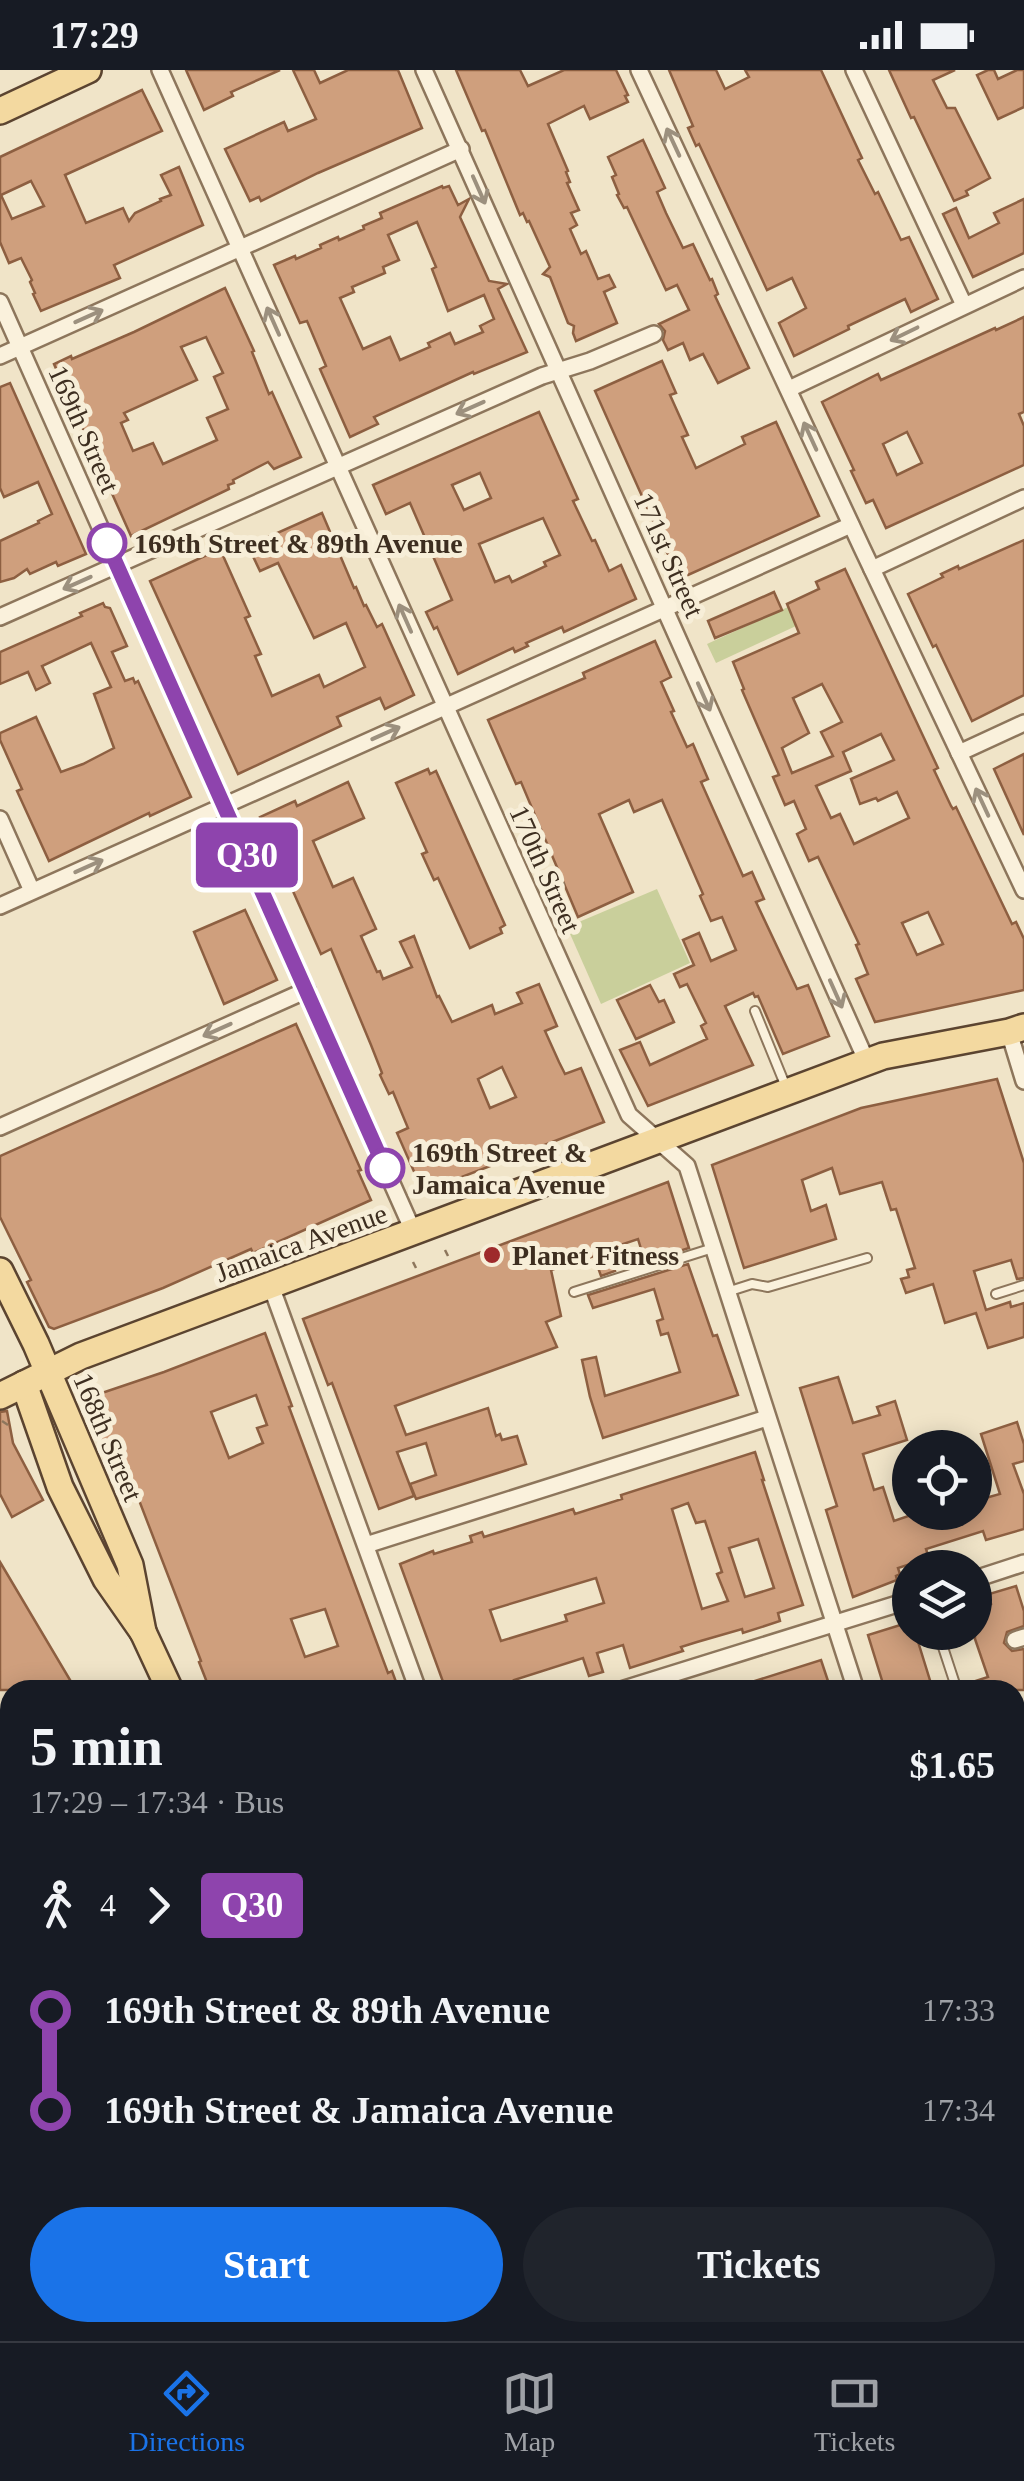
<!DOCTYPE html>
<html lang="en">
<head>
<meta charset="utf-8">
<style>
	body { margin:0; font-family:"Times New Roman",serif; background:#20242c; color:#f1f3f6; height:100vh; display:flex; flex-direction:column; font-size:38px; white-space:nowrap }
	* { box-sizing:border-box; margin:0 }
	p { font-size:32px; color:#9ea1a6 }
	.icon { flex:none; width:55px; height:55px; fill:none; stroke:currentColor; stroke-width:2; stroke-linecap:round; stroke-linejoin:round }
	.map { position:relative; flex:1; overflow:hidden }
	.panel { position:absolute; left:0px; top:1610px; width:1025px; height:662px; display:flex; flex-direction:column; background:#171b24; border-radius:30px 30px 0 0; box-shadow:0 5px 25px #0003 }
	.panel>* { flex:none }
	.badge { padding:0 20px; border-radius:8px; font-size:35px; line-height:65px }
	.controls { position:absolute; left:892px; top:1360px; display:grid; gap:20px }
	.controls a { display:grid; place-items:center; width:100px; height:100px; border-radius:50%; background:#171b24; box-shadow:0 5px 25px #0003; font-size:50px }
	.map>.badge { position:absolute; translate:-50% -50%; box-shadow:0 0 0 5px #fff }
	.legs { display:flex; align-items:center; gap:15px; height:110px; padding:0 30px; font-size:32px }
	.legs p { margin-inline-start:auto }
	.headline { display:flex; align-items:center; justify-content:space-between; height:170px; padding:0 30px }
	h1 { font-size:55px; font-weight:700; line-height:75px }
	.action { display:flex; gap:20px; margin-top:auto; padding:20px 30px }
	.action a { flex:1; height:115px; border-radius:60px; background:#1a73e8; color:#fff; font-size:40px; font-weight:700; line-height:115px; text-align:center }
	.action a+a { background:#20242c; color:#f1f3f6 }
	ul { padding:0 30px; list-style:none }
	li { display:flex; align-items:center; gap:35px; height:100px; font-size:38px }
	li i { display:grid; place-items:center; width:15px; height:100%; margin:0 12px; background:currentColor }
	li i::after { content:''; width:25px; height:25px; margin:-12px; border:8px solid; border-radius:50%; background:#171b24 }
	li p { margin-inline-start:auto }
	li:first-child i { background:linear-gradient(#0000 50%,currentColor 0) }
	li:last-child i { background:linear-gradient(currentColor 50%,#0000 0) }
	.status { display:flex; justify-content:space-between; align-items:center; height:70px; padding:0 50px; background:#171b24; direction:ltr }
	.status svg { height:28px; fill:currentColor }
	.tab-bar { display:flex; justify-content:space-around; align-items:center; height:140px; border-top:2px solid #363941; background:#171b24; font-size:28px; color:#9ea1a6 }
	.tab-bar a { display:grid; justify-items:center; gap:5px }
	.tab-bar .active { color:#1a73e8 }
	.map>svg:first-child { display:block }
	.green { fill:#c9cf9b }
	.building { fill:#cf9f7d; stroke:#8d5f41; stroke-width:2.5; fill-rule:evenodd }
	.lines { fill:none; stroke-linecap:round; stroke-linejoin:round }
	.lane-casing { stroke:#8d765c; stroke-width:12 }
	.street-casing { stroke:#8d765c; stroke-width:20 }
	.secondary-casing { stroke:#6f573f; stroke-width:28 }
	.primary-casing { stroke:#5b4430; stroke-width:30 }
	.path { stroke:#8d765c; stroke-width:2.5; stroke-dasharray:8 5; stroke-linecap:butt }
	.lane { stroke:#faf1dc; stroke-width:8 }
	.street { stroke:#faf1dc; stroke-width:15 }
	.secondary { stroke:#faf1dc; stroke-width:22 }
	.primary { stroke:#f3d9a0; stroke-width:25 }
	.rail { stroke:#3d2e20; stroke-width:5; stroke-dasharray:18 18; stroke-linecap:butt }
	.oneway { stroke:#9c907e }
	.line-1-casing { stroke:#fff; stroke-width:22 }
	.line-1 { stroke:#8e44ad; stroke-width:15 }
	.stop-1-dot { fill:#fff; stroke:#8e44ad; stroke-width:5 }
	.poi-dot { fill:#9e2a2b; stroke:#f7eed8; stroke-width:4 }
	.labels { text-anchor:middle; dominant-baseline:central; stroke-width:10; stroke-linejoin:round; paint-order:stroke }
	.street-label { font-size:28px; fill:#3d2e20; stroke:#f7eed8 }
	.stop-label { font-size:28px; font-weight:bold; fill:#3d2e20; stroke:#f7eed8; text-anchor:start }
	.poi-label { font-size:28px; font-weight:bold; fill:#3d2e20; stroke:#f7eed8; text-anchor:start }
</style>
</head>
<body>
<div class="status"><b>17:29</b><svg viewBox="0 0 49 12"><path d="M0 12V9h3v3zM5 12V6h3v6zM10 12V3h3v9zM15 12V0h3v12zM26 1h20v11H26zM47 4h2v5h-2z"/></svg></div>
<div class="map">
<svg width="1024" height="2271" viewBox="0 0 1024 2271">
	<rect width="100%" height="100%" fill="#f0e4c8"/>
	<g class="green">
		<polygon points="788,537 796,556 716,593 707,574"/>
		<polygon points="657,819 690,893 601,934 567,857"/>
	</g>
	<g class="building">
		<polygon points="186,0 280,0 231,22 233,26 204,40"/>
		<polygon points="293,0 314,0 320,13 348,0 398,0 422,58 318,103 261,131 259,127 250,131 225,79 284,52 288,61 316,49"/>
		<polygon points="456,0 520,0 528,16 564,0 616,0 628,25 625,26 628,32 590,49 584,36 548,54 568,101 566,102 570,112 567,113 579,140 571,143 577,155 570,159 581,184 586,181 598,209 609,205 615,217 604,222 617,253 576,271 573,263 574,256 568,253 550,207 543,204 550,197 529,151 527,152 523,143 520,145 485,60 482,61"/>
		<polygon points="669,0 716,0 725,19 749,7 745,0 821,0 862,88 858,90 875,124 878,122 901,170 909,167 938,229 911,242 905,229 848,256 849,259 794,286 779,253 806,238 792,208 767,220 699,74 696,76 688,58 693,56"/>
		<polygon points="889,0 955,0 933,10 947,38 955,38 990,108 966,121 968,125 954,131 914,47 911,48"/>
		<polygon points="988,0 994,0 998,9 1017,0 1024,0 1024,37 998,49 977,5"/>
		<path d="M142 20 162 61 65 105 86 153 123 138 129 151 135 143 161 131 160 129 171 125 161 105 179 97 203 155 114 195 120 208 41 241 33 224 35 223 30 212 32 210 21 188 9 193 0 172V87ZM31 111 44 136 12 149 1 125Z"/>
		<polygon points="643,70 665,118 657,122 666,143 683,178 693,174 710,210 712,209 718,224 715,226 749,298 718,313 703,284 690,290 683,273 668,280 663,270 665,261 659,254 689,240 677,215 666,220 627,137 624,138 617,125 619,124 612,107 616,105 608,87"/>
		<path d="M442 116 443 118 449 116 458 135 469 129 460 147 489 211 507 214 498 219 527 282 474 304 473 302 374 347 378 354 350 367 320 299 326 296 307 251 300 253 274 195 295 186 296 189 321 178 320 175 338 167 339 170 364 159 363 156 382 148 380 143ZM417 152 436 197 432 199 448 241 484 225 494 249 480 256 483 262 455 274 450 263 428 273 430 277 400 290 390 267 363 279 340 228 354 222 352 217 385 203 383 197 399 190 388 165Z"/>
		<polygon points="1024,129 1024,183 973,207 943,144 956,138 969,168 999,153 994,143"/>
		<path d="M225 218 254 281 252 282 269 324 272 322 301 387 274 399 268 392 233 410 234 413 228 415 229 419 131 466 54 294 71 286 72 289 134 262ZM206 267 223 303 214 307 228 339 207 348 217 370 163 394 153 373 133 381 121 353 128 350 124 343 197 310 181 277Z"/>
		<path d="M1024 247V342L1019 344 1024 356V395L886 458 873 430 866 433 851 401 854 400 822 332 878 304 881 310 995 258 996 260ZM907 362 922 393 897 405 883 374Z"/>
		<polygon points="662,291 676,323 670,325 688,365 682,367 696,398 745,374 742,367 776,352 819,446 679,509 595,321"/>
		<polygon points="10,313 86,484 58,496 56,492 30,504 27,499 14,508 0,512 0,471 39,453 38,451 52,444 38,412 4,427 0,418 0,317"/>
		<path d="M539 342 578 429 573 431 592 471 595 470 609 501 621 495 636 529 564 562 562 557 526 573 528 576 515 582 513 578 458 604 437 557 434 559 426 542 452 530 410 433 386 444 373 415ZM480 403 491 428 464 440 452 415ZM543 448 560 485 544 492 546 496 512 512 509 506 495 512 479 474Z"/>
		<polygon points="322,443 354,518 356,517 364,536 366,535 377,557 382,554 414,625 385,639 380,628 337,647 341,656 238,704 150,511 220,479 250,546 245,548 261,584 255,586 272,626 319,605 324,617 365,597 346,553 314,568 278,493 260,501 248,476"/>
		<polygon points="1024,470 1024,625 972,651 936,575 933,577 908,524 943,507 941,504 958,496 959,499"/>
		<path d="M845 499 938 698 934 700 951 736 953 739 956 737 1012 854 1016 852 1024 869V920L875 952 856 909 868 904 856 875 859 874 818 787 809 791 797 764 806 759 794 731 785 735 773 707 779 705 742 620 744 619 733 592 799 563 787 534 819 519 816 512ZM822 614 842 652 821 662 833 686 792 703 782 678 809 663 793 628ZM881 664 894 690 851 709 860 734 876 728 878 731 897 722 909 748 854 774 840 744 831 748 816 716 851 701 843 682ZM928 842 943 874 917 885 902 853Z"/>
		<polygon points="774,522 782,540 715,568 708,551"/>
		<polygon points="103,533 105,537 110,538 127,576 112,582 125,611 133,608 135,613 138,611 191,727 150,746 149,743 49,791 17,721 22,719 0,670 0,663 36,647 61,702 83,694 114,678 94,624 111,617 91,573 42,596 50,613 36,620 28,602 0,614 0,582 82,546 80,543"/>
		<polygon points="655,571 671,607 661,612 674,641 671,642 687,677 693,674 708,709 701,712 743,806 752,802 764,829 756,832 797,919 808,915 829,966 783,984 758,926 755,927 753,923 725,936 753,995 648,1036 620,980 640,972 650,995 707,969 701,956 706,953 687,914 680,917 674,904 694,895 683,870 699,863 711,891 736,880 722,847 711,851 700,826 703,824 662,730 634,742 629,730 599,744 633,822 578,847 521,712 516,714 488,650 585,608 583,603"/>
		<polygon points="1024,684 1024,765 994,699"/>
		<polygon points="428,699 430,704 436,701 505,855 500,858 502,863 470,878 438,808 434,810 422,784 427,782 396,713"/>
		<path d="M348 712 364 748 313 771 333 817 353 808 376 859 361 866 377 902 380 901 383 909 412 897 400 872 414 866 437 927 439 926 452 952 492 935 495 944 522 933 517 923 539 914 557 956 545 961 559 992 565 1004 581 998 604 1052 423 1122 397 1063 408 1058 393 1022 389 1024 380 1005 382 1003 371 975 331 879 321 884 260 747 295 731 297 736ZM502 997 516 1027 490 1038 478 1009Z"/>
		<polygon points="245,840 277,910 224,934 194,862"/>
		<polygon points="650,915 659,932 664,930 674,952 636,969 617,930"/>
		<polygon points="296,954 361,1100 358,1101 371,1130 253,1183 251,1179 163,1218 54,1259 49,1257 27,1212 31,1210 0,1147 0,1086"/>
		<polygon points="997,1009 1024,1093 1024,1208 1017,1209 1011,1190 974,1201 986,1240 1010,1232 1011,1237 1024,1233 1024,1267 988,1278 976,1243 945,1253 933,1214 906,1223 901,1209 909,1207 907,1200 915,1198 896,1139 891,1140 882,1112 840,1124 832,1098 802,1110 811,1141 826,1135 836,1169 744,1198 712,1095 861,1038"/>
		<polygon points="668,1112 689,1178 645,1192 638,1169 608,1179 615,1201 601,1206 594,1186 551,1200 561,1246 546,1252 557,1277 395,1336 406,1365 488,1338 496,1366 500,1364 502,1370 517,1366 526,1394 416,1429 410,1414 436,1405 426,1373 397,1382 414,1426 379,1439 332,1313 328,1315 303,1249"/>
		<polygon points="688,1194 713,1266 717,1265 738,1325 603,1368 590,1327 582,1290 596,1287 605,1326 680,1302 668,1263 661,1265 657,1251 663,1249 654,1219 593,1238 588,1225"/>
		<path d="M265 1263 292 1336 289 1337 388 1603 392 1601 399 1620H210L199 1592 201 1591 122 1386 110 1390 84 1329 164 1302ZM256 1325 267 1355 257 1358 263 1373 229 1388 211 1342ZM325 1539 338 1576 305 1587 291 1549Z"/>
		<polygon points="838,1307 853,1353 880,1345 877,1337 895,1331 907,1370 863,1384 874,1420 883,1417 894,1451 920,1442 975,1442 975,1431 1000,1424 981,1364 1017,1352 1024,1374 1024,1391 1013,1394 1024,1424 1024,1459 986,1470 983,1461 926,1479 929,1488 898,1498 900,1504 896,1506 897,1510 853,1527 826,1440 837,1436 800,1318"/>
		<polygon points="7,1341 13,1373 43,1430 12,1447 0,1424 0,1342"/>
		<path d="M755 1382 764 1410H762L803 1535 778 1543 780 1551 743 1563 742 1559 697 1572 681 1577 683 1581 630 1598 623 1575 597 1583 603 1602 589 1606 583 1588 514 1610 517 1620H446L400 1494 433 1481 434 1484 472 1472 470 1466 482 1462 484 1467 573 1439 575 1444 622 1429 621 1425ZM688 1433 696 1453 705 1451 722 1502 717 1504 728 1531 702 1539 672 1439ZM758 1469 774 1518 745 1527 729 1478ZM596 1508 604 1533 565 1545 567 1551 501 1571 490 1540Z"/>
		<polygon points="0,1492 76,1620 0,1620"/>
		<polygon points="1016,1516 1024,1541 1024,1556 1007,1562 1004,1573 1012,1581 1024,1579 1024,1620 964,1620 963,1615 988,1607 975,1569 975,1539 991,1534 989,1524"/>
		<polygon points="910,1552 910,1562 915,1562 933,1620 885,1620 868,1565"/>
		<polygon points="821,1590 831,1620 736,1620 736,1617"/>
	</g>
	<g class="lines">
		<defs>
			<g id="lane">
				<polyline points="207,811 249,792"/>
				<polyline points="755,941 786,1017"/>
				<polyline points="574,1222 713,1178"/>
				<polyline points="727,1222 752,1214 768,1217 867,1188"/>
				<polyline points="996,1224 1024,1215"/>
				<polyline points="938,1562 957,1620"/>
			</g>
			<g id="street">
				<polyline points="160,0 629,1045 687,1096 856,1620"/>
				<polyline points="424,0 867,992"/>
				<polyline points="639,0 862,478 1024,820"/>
				<polyline points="854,0 964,235"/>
				<polyline points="0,232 414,1163"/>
				<polyline points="0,286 461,79"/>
				<polyline points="789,319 1024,208"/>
				<polyline points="872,499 1024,428"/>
				<polyline points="0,547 542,306 590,291 654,264"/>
				<polyline points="959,683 1024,653"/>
				<polyline points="0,749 32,821"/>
				<polyline points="0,836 851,455"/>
				<polyline points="1009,962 1024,1011"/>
				<polyline points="0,1057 307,920"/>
				<polyline points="271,1216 418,1620"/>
				<polyline points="366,1475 767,1348"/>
				<polyline points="975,1509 1024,1493"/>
				<polyline points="1015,1570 1024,1567"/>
				<polyline points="621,1620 910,1530"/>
				<polyline points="1015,1878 1024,1875"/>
				<polyline points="784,2262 788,2271"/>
				<polyline points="994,2262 997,2271"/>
			</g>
			<g id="secondary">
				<polyline points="0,1843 10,1839"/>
				<polyline points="1015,2101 1024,2097"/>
				<polyline points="608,2271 621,2262"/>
				<polyline points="644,2271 655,2262"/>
			</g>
			<g id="primary">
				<polyline points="0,41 88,0"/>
				<polyline points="0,1201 36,1274 130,1495 143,1562"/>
				<polyline points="24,1314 60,1417 106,1509 143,1562 170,1620"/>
				<polyline points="0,1326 81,1286 883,986 1009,962 1024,957"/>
				<polyline points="0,1908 10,1925"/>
				<polyline points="211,2262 216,2271"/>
				<polyline points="456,2262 459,2271"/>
			</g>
		</defs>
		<use href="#lane" class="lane-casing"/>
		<use href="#street" class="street-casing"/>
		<use href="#secondary" class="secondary-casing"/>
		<use href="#primary" class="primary-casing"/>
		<g class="path">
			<polyline points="542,805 558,798"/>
			<polyline points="548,820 565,813"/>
			<polyline points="445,1180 448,1186"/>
			<polyline points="413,1192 416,1198"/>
			<polyline points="2,1351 8,1355"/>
		</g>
		<use href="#lane" class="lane"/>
		<use href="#street" class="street"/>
		<use href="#secondary" class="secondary"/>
		<use href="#primary" class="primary"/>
		<g class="rail">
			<polyline points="1015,1657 1024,1654"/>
			<polyline points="1015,1679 1024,1676"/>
			<polyline points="1015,1712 1024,1709"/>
			<polyline points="0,1978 10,1975"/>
			<polyline points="0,2000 10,1996"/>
			<polyline points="0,2022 10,2018"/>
		</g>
	</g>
	<defs><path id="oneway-shaft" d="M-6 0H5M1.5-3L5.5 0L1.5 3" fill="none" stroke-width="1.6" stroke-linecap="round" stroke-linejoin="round" transform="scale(2.5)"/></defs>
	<g class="oneway">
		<use href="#oneway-shaft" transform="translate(673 72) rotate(-115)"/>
		<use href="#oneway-shaft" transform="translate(479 120) rotate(66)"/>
		<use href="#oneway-shaft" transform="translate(89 246) rotate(-24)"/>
		<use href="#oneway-shaft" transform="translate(273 251) rotate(-114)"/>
		<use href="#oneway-shaft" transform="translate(904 264) rotate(154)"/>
		<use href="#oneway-shaft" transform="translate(470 338) rotate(156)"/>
		<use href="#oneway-shaft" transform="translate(810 366) rotate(-115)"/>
		<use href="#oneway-shaft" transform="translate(77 513) rotate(156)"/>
		<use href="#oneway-shaft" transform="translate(405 548) rotate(-114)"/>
		<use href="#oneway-shaft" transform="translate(704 627) rotate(66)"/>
		<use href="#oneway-shaft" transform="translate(386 663) rotate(-24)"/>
		<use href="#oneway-shaft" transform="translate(982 732) rotate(-115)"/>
		<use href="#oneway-shaft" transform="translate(89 796) rotate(-24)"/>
		<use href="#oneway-shaft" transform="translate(836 924) rotate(66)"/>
		<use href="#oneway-shaft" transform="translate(217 960) rotate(156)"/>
	</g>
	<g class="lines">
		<defs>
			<polyline id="line-1" points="107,473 385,1098"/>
		</defs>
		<use href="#line-1" class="line-1-casing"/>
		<use href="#line-1" class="line-1"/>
	</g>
	<g class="stop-1-dot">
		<circle cx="107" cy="473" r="18"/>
		<circle cx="385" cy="1098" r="18"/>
	</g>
	<circle class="poi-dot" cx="492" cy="1185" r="10"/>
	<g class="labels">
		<g class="street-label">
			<text transform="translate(84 359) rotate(66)">169th Street</text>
			<text transform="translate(669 485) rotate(66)">171st Street</text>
			<text transform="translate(545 799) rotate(66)">170th Street</text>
			<text transform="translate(301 1173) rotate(-20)">Jamaica Avenue</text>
			<text transform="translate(108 1367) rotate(67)">168th Street</text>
		</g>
		<g class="stop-label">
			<text x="134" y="473">169th Street &amp; 89th Avenue</text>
			<text x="412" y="1082">169th Street &amp;<tspan x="412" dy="32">Jamaica Avenue</tspan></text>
		</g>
		<g class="poi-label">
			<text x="512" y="1185">Planet Fitness</text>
		</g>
	</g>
</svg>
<div class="controls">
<a><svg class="icon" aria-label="locate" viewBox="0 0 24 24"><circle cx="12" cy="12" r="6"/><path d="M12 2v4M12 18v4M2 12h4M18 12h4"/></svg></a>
<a><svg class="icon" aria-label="layers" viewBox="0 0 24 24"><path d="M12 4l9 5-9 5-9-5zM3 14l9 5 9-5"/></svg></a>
</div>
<b class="badge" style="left:247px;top:785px;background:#8e44ad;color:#fff">Q30</b>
<section class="panel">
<div class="headline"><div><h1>5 min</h1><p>17:29 – 17:34 · Bus</p></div><b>$1.65</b></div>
<div class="legs"><svg class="icon" aria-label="walk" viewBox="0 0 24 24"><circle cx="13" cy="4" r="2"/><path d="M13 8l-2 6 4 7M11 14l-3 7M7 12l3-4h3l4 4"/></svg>4<svg class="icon" aria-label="forward" viewBox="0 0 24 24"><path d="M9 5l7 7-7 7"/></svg><b class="badge" style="background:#8e44ad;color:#fff">Q30</b></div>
<ul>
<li><i style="color:#8e44ad"></i><b>169th Street &amp; 89th Avenue</b><p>17:33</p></li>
<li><i style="color:#8e44ad"></i><b>169th Street &amp; Jamaica Avenue</b><p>17:34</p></li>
</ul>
<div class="action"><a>Start</a><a>Tickets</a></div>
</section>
</div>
<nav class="tab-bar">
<a class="active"><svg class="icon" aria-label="directions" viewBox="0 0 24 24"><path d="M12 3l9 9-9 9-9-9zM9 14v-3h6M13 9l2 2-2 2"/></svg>Directions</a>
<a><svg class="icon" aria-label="map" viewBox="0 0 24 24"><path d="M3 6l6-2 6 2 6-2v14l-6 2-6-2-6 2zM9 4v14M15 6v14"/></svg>Map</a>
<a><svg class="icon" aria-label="tickets" viewBox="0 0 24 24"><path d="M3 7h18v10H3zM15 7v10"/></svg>Tickets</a>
</nav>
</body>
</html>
